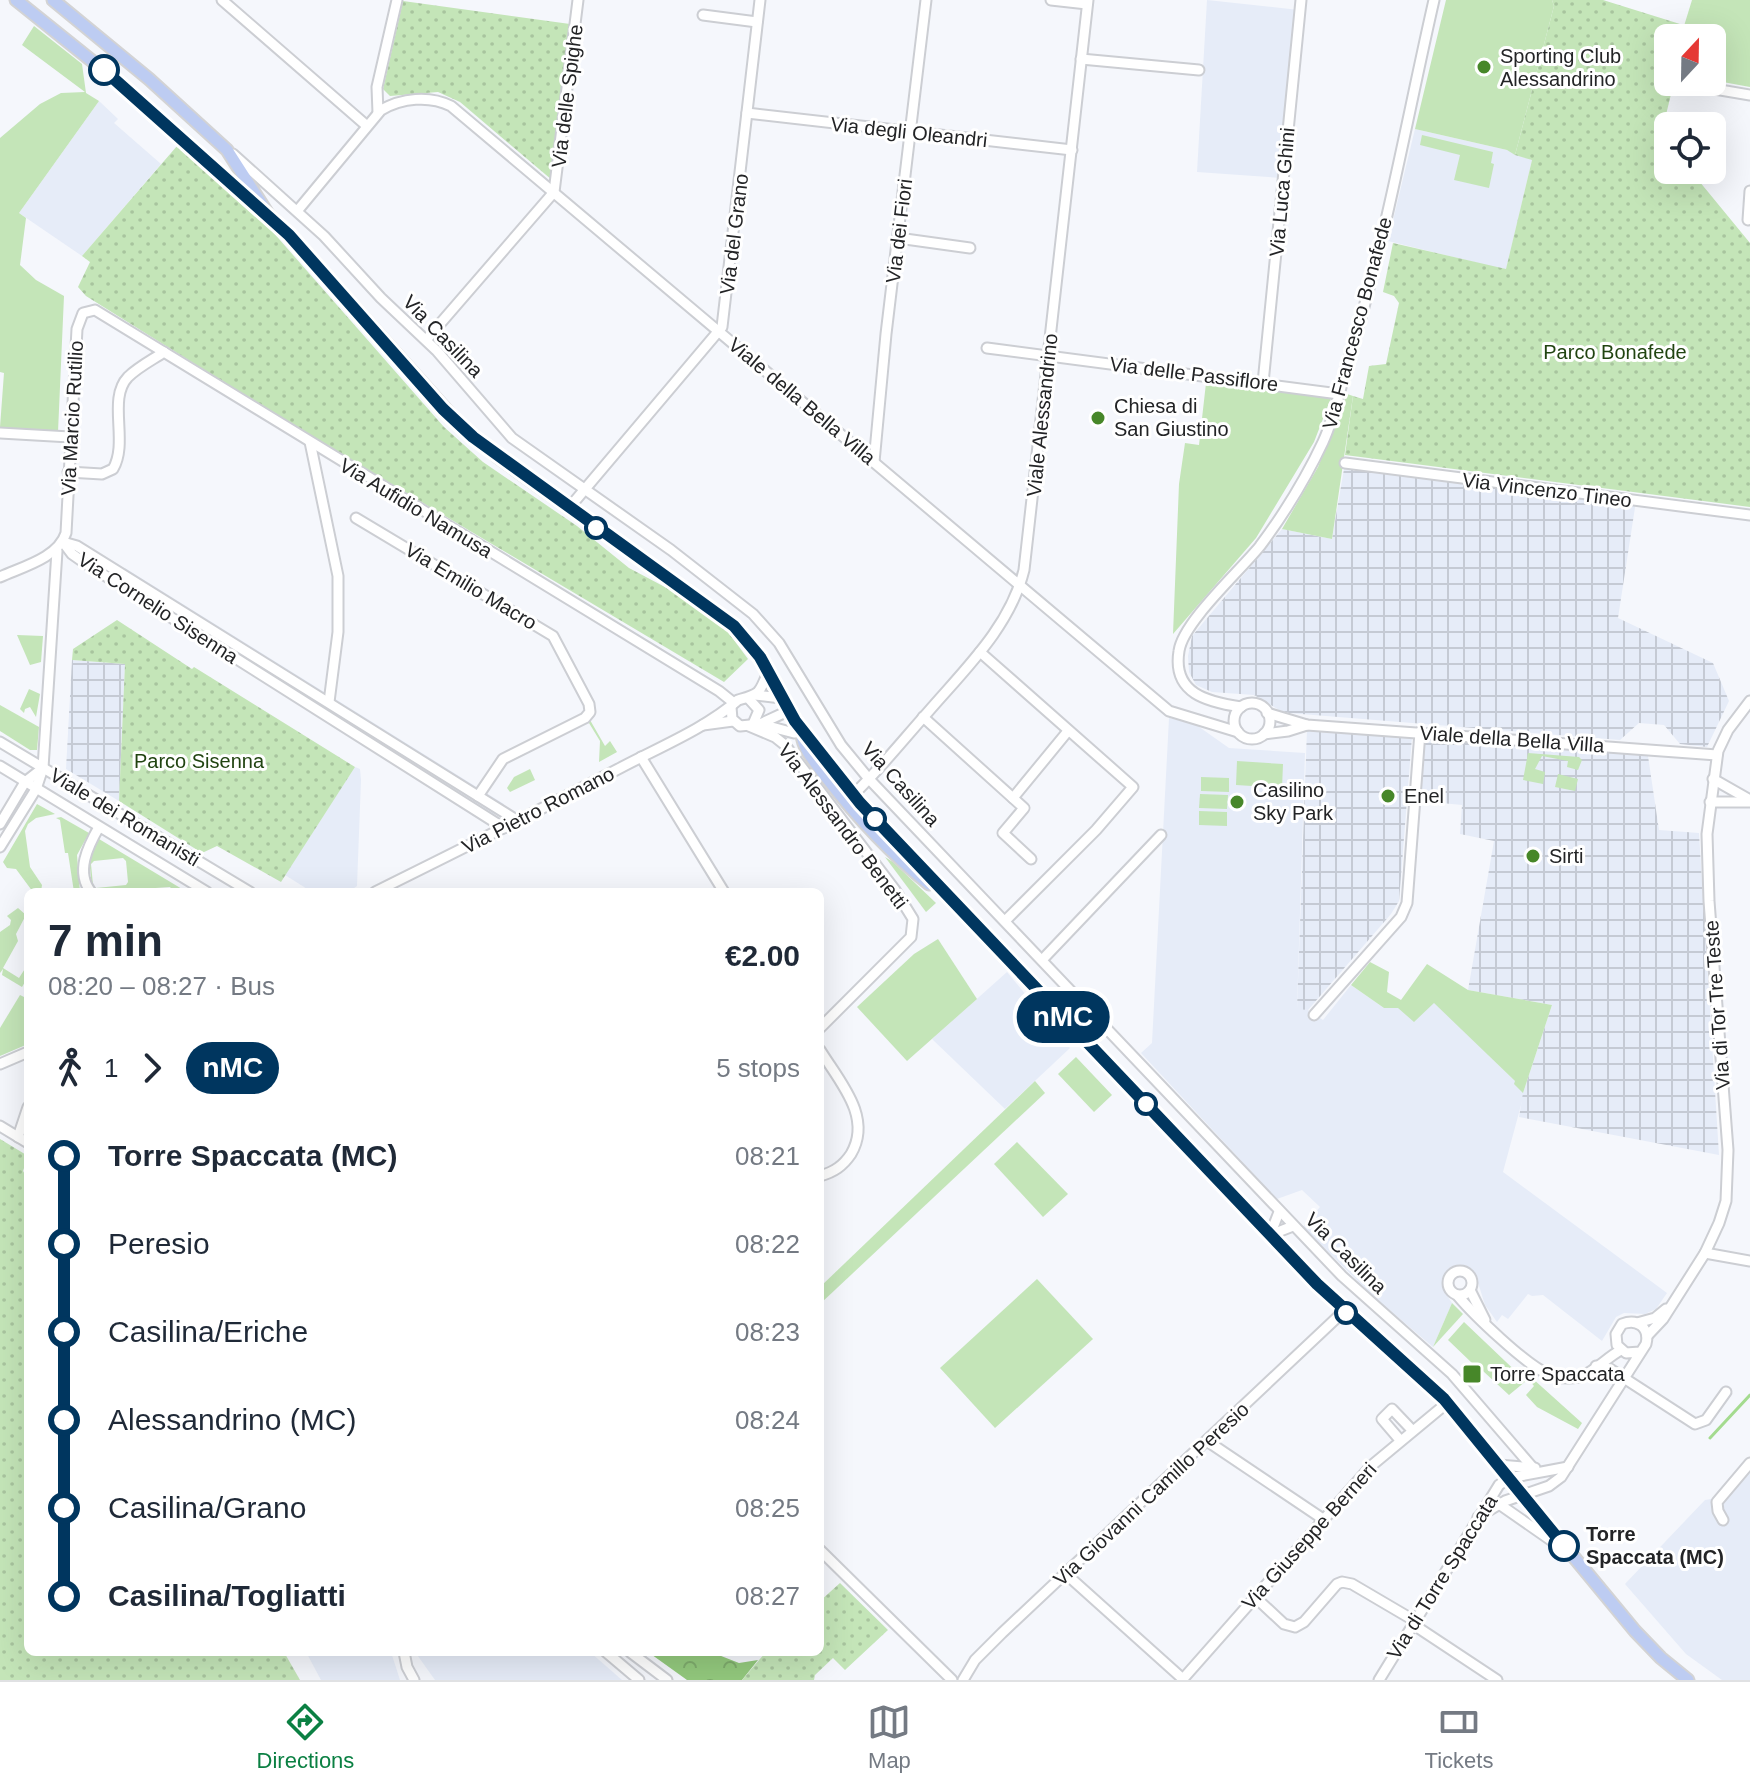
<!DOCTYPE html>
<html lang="en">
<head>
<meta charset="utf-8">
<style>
	body { margin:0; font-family:Helvetica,sans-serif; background:#f6f6f7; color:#1f2937; height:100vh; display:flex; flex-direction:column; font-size:30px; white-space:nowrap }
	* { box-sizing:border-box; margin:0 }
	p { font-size:26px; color:#747a83 }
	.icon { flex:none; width:44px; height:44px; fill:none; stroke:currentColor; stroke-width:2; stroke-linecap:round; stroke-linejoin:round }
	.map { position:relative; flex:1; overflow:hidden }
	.side { position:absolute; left:24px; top:888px; width:800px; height:768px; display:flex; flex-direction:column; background:#fff; border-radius:12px; box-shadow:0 8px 32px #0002 }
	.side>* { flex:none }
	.badge { padding:0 16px; border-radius:26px; font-size:28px; line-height:52px }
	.needle { width:52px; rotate:22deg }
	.fabs { position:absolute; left:1654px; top:24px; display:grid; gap:16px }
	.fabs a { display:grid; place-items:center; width:72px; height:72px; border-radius:12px; background:#fff; box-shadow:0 8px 32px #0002; font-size:40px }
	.map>.badge { position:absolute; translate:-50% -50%; box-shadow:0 0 0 4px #fff }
	.legs { display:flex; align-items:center; gap:12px; height:88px; padding:0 24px; font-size:26px }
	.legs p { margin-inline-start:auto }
	.summary { display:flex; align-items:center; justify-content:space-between; height:136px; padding:0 24px }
	h1 { font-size:44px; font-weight:800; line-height:60px }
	ul { padding:0 24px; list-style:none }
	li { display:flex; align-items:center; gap:28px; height:88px; font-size:30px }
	li i { display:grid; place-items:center; width:12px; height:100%; margin:0 10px; background:currentColor }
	li i::after { content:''; width:20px; height:20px; margin:-10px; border:6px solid; border-radius:50%; background:#fff }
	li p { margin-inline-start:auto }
	li:first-child i { background:linear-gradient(#0000 50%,currentColor 0) }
	li:last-child i { background:linear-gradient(currentColor 50%,#0000 0) }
	.menu { display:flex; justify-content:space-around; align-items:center; height:112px; border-top:2px solid #e0e1e3; background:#fff; font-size:22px; color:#747a83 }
	.menu a { display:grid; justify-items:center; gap:4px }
	.menu .on { color:#0b8043 }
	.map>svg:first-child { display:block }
	.built { fill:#e6ecf8 }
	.industrial { fill:url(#industrial-grid) }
	.green { fill:#c4e5b8; fill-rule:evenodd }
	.forest { fill:url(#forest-crowns) }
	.park { fill:url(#park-dots) }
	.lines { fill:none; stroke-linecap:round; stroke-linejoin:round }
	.stream { stroke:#a4db8f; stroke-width:3 }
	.minor-casing { stroke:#ccced3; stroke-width:13 }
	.major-casing { stroke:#d3d3d4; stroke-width:15 }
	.minor { stroke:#fff; stroke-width:9 }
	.major { stroke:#bdccf2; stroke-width:11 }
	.line-1-casing { stroke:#fff; stroke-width:18 }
	.line-1 { stroke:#00365f; stroke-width:12 }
	.poi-dot { fill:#478729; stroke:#fff; stroke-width:3 }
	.stop-1-dot { fill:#fff; stroke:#00365f; stroke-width:4 }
	.labels { text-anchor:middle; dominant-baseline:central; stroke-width:6; stroke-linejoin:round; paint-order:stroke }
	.poi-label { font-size:20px; fill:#232426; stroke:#fff; text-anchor:start }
	.street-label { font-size:20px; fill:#232426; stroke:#fff }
	.park-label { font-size:20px; fill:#214411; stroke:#fff }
	.stop-label { font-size:20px; font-weight:bold; fill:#232426; stroke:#fff; text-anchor:start }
</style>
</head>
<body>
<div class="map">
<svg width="1750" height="1680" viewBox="0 0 1750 1680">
	<defs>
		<pattern id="industrial-grid" width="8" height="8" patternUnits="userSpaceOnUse" patternTransform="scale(2)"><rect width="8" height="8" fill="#e6ecf8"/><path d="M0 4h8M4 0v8" fill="none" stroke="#c5cad4"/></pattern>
		<pattern id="forest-crowns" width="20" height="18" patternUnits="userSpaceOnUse" patternTransform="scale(2)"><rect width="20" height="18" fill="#93c97d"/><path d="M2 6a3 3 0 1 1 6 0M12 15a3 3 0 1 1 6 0" fill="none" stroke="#7eac6c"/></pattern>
		<pattern id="park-dots" width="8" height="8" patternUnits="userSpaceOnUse" patternTransform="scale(2)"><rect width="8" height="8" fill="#c4e5b8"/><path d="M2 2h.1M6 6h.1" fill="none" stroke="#a8c49e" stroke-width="1.8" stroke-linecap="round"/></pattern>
	</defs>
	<rect width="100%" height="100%" fill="#f5f7fc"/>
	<g class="built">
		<polygon points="1207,0 1299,10 1282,178 1197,172"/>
		<polygon points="99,101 118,119 114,123 161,164 82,256 19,213"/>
		<polygon points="1415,129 1507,150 1532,160 1506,270 1388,241"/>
		<polygon points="125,568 504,804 486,824 112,586"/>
		<polygon points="1169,718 1195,724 1229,748 1305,753 1297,1008 1308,1010 1323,1020 1351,985 1384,1008 1398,1008 1434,1002 1516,1082 1524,1094 1503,1172 1667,1293 1656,1309 1645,1314 1624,1313 1616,1317 1602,1341 1543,1295 1532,1296 1528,1294 1508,1319 1502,1315 1497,1322 1485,1305 1475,1273 1462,1265 1447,1274 1444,1283 1444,1291 1452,1303 1433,1347 1374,1297 1303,1227 1320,1207 1302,1190 1277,1199 1141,1053 1152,1043"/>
		<polygon points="355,767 360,769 361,780 357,886 348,892 312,892 285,875"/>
		<polygon points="1007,972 1070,1048 1005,1109 932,1039"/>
		<polygon points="1750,1473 1750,1680 1722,1680 1686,1654 1625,1584 1705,1500 1729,1496"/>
		<polygon points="306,1652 391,1652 400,1680 321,1680"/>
		<polygon points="415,1652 590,1652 622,1680 435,1680"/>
	</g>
	<g class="industrial">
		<polygon points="1345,463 1636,501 1618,618 1713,663 1729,701 1707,747 1680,744 1664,725 1639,723 1620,740 1289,713 1279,710 1254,695 1212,692 1196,685 1189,672 1188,656 1192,636 1282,529 1332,539"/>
		<polygon points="72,660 125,664 119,801 66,769"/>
		<polygon points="1307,729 1412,737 1399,901 1391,914 1308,1010 1297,1009"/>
		<polygon points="1425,739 1648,756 1659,830 1699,833 1719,1155 1519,1117 1523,1093 1552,1005 1468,990 1494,841 1460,834 1462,805 1421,801"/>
	</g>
	<g class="green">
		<polygon points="1446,0 1552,0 1554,6 1515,155 1507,150 1415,129"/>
		<polygon points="1692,0 1750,0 1750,87 1712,80 1712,38 1695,38 1696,29 1684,26"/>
		<polygon points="34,26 82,64 86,93 99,101 19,213 26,218 20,265 36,280 64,296 58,432 0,427 4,373 0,372 0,138 40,104 61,93 85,92 22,45"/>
		<polygon points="1422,135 1493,152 1491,163 1494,164 1489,188 1454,180 1460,155 1420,145"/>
		<polygon points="1206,383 1331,398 1314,442 1256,538 1173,634 1179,484 1185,443 1199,445"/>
		<polygon points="1347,394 1353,396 1332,539 1282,529 1318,467"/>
		<polygon points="17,635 43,636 41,662 30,665"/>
		<polygon points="29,689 40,694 36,717 30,707 25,709 24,713 20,709"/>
		<polygon points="0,705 39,727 37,750 30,750 0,731"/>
		<polygon points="590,720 605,746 610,741 617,752 599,762 600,741 589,723"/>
		<polygon points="1528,753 1579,757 1582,760 1578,770 1567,767 1568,761 1542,756 1535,769 1545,772 1543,784 1523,780"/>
		<polygon points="1237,761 1283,764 1282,788 1236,785"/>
		<polygon points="530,769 535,780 510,792 507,788 514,777"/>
		<polygon points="1558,774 1578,779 1575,791 1555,787"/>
		<polygon points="1201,777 1229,778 1229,792 1201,791"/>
		<polygon points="1200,794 1228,795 1227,809 1199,808"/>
		<polygon points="37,804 55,814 36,818 28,824 25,831 30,867 42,885 41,892 33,892 16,869 7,868 3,862"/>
		<polygon points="1199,811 1227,812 1227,826 1199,825"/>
		<polygon points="61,817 89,833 77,855 80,892 74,892 68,853 65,853 60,820 56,818"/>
		<path d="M99 839 187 892H174L170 887 141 889 138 892H113L110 889 98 892 92 888 89 858ZM123 858 126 861 128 882 126 885 96 888 93 885 91 864 94 861Z"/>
		<polygon points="885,857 893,862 936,903 926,912"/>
		<polygon points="18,908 26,915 16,934 18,941 3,968 19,978 28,964 28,977 22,987 2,975 3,969 0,973 0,932 10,925 11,920 7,916"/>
		<polygon points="938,939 977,999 907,1061 857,1007 914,954"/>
		<polygon points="1370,962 1389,972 1387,992 1401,1000 1427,964 1468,990 1552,1005 1523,1093 1514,1084 1515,1081 1434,1003 1414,1022 1398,1008 1384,1008 1351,985"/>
		<polygon points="20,995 28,999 28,1044 0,1056 0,1028"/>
		<polygon points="1076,1057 1112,1095 1094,1112 1058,1074"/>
		<polygon points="1035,1081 1045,1093 820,1304 820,1287"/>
		<polygon points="1017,1142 1068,1194 1043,1217 994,1164"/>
		<polygon points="1037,1279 1093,1339 995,1428 940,1368"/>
		<polygon points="1452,1303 1463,1314 1433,1347"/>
		<polygon points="1464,1322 1526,1381 1509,1395 1483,1371 1469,1382 1461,1374 1472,1363 1448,1340"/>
		<polygon points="1532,1378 1582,1423 1578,1429 1537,1407 1526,1395 1534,1386 1529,1380"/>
	</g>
	<polygon class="forest" points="648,1652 711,1652 739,1663 758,1660 742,1680 687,1680"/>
	<g class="park">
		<polygon points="1552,0 1603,0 1696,29 1695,38 1668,38 1668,82 1674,82 1663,127 1664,139 1668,143 1668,170 1690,170 1750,243 1750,507 1345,455 1353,396 1363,399 1369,366 1386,364 1399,303 1394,296 1383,292 1393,243 1506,269 1532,160 1515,155 1554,6"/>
		<polygon points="403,1 570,24 552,180 460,102 438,92 390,96 383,89"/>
		<polygon points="177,146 272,231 444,427 483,462 577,526 629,568 680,595 725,628 748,659 724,682 307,434 86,296 78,287 90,262 82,256"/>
		<polygon points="117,620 192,669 194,667 355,767 281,882 217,846 202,853 119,801 125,664 72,660 73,649"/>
		<polygon points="0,1139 28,1156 23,1171 28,1179 28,1652 284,1652 300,1680 0,1680"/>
		<polygon points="840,1583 888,1630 845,1670 833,1658 815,1675 814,1680 742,1680 766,1652 820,1652 820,1601"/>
	</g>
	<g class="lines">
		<polyline class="stream" points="1710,1438 1750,1395"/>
		<defs>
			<g id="minor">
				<polyline points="222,0 367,126"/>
				<polyline points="1051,0 1087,4"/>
				<polyline points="703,15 757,22"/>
				<polyline points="1081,59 1199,70"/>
				<polyline points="1679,83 1750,95"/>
				<polyline points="378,113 377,87 397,0"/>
				<polyline points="747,113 1072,150"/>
				<polyline points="233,154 324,236 381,298 437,351 512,438 671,550 753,614 779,643 841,745 869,779 1342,1276 1452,1374 1533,1468"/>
				<path d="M298 210 381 110C402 98 429 95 451 106L1169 711 1238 732"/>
				<polyline points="1748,220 1750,191"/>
				<polyline points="898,238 970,248"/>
				<polyline points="426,340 554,192 578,0"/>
				<polyline points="987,348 1339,394"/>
				<polyline points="1263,383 1301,0"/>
				<polyline points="0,433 70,437"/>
				<polyline points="310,442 338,576 338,632 329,702"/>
				<polyline points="874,462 886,334 926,0"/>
				<polyline points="1345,463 1750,515"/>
				<path d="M68 472 102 474 113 469C129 442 107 399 128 377 138 367 152 360 164 352"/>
				<polyline points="569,508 722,327 760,0"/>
				<polyline points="356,518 553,636 589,704 590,712 585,718 503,759 478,796"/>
				<polyline points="63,542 77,546 518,821"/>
				<polyline points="63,542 72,554 82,561 504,828"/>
				<path d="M0 577C22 567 58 558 66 533L77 329 83 313 95 310 719 691 734 703"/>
				<polyline points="980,652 1133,787 1096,830 1006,920"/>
				<polyline points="755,695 781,698"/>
				<polyline points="749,699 759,710 753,724"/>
				<circle cx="1252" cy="721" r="18"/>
				<polyline points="731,707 732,719 740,726 760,724 794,733 803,731"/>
				<path d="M1241 707C1208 702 1172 694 1179 651 1183 622 1240 571 1260 546 1284 514 1306 478 1323 442 1336 414 1341 384 1350 355 1386 239 1407 118 1434 0"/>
				<polyline points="1267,713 1307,725 1717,755"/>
				<polyline points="923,717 1024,808 1003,833 1031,859"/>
				<polyline points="760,724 788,711"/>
				<polyline points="703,725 733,721"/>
				<polyline points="749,726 775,737 785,745 895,890 913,919 911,937 820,1028"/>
				<polyline points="1264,734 1288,731 1307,725"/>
				<polyline points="0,742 250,892"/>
				<polyline points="641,757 724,892"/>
				<polyline points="0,766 207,892"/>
				<polyline points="1713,779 1750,800"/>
				<path d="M853 795C880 769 903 740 928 712 965 669 1010 627 1024 570L1088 0"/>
				<polyline points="1013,798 1068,731"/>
				<polyline points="1710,802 1750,802"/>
				<polyline points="0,824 25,782 43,768"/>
				<polyline points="0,847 36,789 43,768 57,551"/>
				<path d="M91 892C75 872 88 846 99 827"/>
				<path d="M375 892C458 851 540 810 622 767 660 747 706 728 738 700 759 694 759 695 768 672"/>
				<polyline points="1042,960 1161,835"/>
				<polyline points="1314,1015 1401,917 1407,903 1420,732"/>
				<path d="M820 1050C839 1081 873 1117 851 1154 843 1166 834 1172 820 1176"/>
				<polyline points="0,1064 28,1052"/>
				<polyline points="0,1126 28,1143"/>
				<polyline points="18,1137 28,1107"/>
				<polyline points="1270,1235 1279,1212"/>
				<polyline points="1270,1235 1293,1226"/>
				<polyline points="1705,1253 1750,1261"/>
				<circle cx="1460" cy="1283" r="12"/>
				<polyline points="1470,1290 1485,1320"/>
				<path d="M1458 1296C1474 1315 1526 1365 1548 1374 1557 1378 1568 1379 1579 1377 1594 1373 1607 1357 1621 1350"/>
				<polyline points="1637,1323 1655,1318 1666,1309"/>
				<polyline points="1647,1336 1663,1319 1705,1253 1719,1223 1726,1201 1728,1150 1709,901 1707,834 1718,751 1728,730 1750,701"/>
				<polyline points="1596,1366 1610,1369 1695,1424 1706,1420 1726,1392"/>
				<polyline points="1400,1440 1382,1419 1392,1409 1412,1430"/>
				<polyline points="1207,1441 1323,1519"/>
				<polyline points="1499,1465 1535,1468"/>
				<polyline points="1499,1504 1565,1550"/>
				<path d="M1478 1517 1505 1501 1549 1486 1561 1477 1646 1344C1650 1328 1638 1318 1622 1324L1616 1334 1617 1345 1626 1353 1640 1352"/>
				<polyline points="1723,1520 1718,1511 1717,1502 1750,1463"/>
				<polyline points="820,1550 952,1680"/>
				<polyline points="1066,1574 1183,1679"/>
				<polyline points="1255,1597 1284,1624 1295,1627 1304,1622 1337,1584 1342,1582 1352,1584 1415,1621 1420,1629 1497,1680"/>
				<polyline points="404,1652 407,1667 414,1680"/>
				<polyline points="606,1652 639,1680"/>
				<polyline points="630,1652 667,1680"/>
				<polyline points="963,1680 975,1660 1002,1633 1344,1311"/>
				<polyline points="1182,1680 1371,1466 1447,1403"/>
				<polyline points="1379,1680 1499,1485 1509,1478 1568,1467"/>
			</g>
			<g id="major">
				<polyline points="16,0 112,77 260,209"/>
				<polyline points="53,0 149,79 227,150 268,214 307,254 459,424 499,458 734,626 760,657 799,726 860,803 1317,1284 1440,1395 1635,1631 1661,1658 1688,1680"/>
				<path d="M802 734C803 750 817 764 826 777 857 817 889 852 929 884"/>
			</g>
		</defs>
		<use href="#minor" class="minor-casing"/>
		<use href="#major" class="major-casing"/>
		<use href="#minor" class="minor"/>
		<use href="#major" class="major"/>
	</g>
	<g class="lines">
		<defs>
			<polyline id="line-1" points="104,70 289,235 443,409 473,437 734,626 760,657 795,721 860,803 1317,1284 1444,1399 1564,1546"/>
		</defs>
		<use href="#line-1" class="line-1-casing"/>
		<use href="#line-1" class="line-1"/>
	</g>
	<g class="poi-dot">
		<circle cx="1484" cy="67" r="8"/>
		<circle cx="1098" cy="418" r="8"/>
		<circle cx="1388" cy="796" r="8"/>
		<circle cx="1237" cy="802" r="8"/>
		<circle cx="1533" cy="856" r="8"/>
		<rect x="1462" y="1364" width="20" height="20" rx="4"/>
	</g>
	<g class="stop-1-dot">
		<circle cx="104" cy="70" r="14"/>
		<circle cx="596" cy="528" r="10"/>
		<circle cx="875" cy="819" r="10"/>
		<circle cx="1146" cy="1104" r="10"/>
		<circle cx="1346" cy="1313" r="10"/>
		<circle cx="1564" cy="1546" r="14"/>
	</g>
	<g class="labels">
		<g class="poi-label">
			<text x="1500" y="56">Sporting Club<tspan x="1500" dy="23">Alessandrino</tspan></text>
			<text x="1114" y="406">Chiesa di<tspan x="1114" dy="23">San Giustino</tspan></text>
			<text x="1253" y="790">Casilino<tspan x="1253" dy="23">Sky Park</tspan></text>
			<text x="1404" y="796">Enel</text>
			<text x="1549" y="856">Sirti</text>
			<text x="1490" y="1374">Torre Spaccata</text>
		</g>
		<g class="street-label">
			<text transform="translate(567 96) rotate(-83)">Via delle Spighe</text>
			<text transform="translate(909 132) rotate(6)">Via degli Oleandri</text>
			<text transform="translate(1282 192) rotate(-85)">Via Luca Ghini</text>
			<text transform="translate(899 231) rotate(-83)">Via dei Fiori</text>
			<text transform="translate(734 234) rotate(-83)">Via del Grano</text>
			<text transform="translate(1357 323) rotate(-75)">Via Francesco Bonafede</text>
			<text transform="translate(443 336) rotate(46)">Via Casilina</text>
			<text transform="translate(1194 374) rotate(7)">Via delle Passiflore</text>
			<text transform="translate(802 401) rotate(40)">Viale della Bella Villa</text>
			<text transform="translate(1042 415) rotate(-84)">Viale Alessandrino</text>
			<text transform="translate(72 418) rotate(-87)">Via Marcio Rutilio</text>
			<text transform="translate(1547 490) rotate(7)">Via Vincenzo Tineo</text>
			<text transform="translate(416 508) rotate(31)">Via Aufidio Namusa</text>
			<text transform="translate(471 586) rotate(31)">Via Emilio Macro</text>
			<text transform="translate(158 608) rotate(33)">Via Cornelio Sisenna</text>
			<text transform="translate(1512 739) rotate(4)">Viale della Bella Villa</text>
			<text transform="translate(901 784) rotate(48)">Via Casilina</text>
			<text transform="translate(538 810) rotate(-27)">Via Pietro Romano</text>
			<text transform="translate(125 817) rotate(31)">Viale dei Romanisti</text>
			<text transform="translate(843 826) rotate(53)">Via Alessandro Benetti</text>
			<text transform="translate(1717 1005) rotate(-94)">Via di Tor Tre Teste</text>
			<text transform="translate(1346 1253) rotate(45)">Via Casilina</text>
			<text transform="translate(1151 1494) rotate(-43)">Via Giovanni Camillo Peresio</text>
			<text transform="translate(1309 1536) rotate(-48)">Via Giuseppe Berneri</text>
			<text transform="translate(1442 1577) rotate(-58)">Via di Torre Spaccata</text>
		</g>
		<g class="park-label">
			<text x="1615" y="352">Parco Bonafede</text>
			<text x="199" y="761">Parco Sisenna</text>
		</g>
		<g class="stop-label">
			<text x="1586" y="1534">Torre<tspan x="1586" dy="23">Spaccata (MC)</tspan></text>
		</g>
	</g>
</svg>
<div class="fabs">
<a><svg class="needle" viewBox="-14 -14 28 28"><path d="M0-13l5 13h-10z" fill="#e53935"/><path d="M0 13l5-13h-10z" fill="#747a83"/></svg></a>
<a><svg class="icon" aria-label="locate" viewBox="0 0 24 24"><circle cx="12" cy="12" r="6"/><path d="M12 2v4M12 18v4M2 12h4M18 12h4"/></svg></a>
</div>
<b class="badge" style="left:1063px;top:1017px;background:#00365f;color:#fff">nMC</b>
<section class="side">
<div class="summary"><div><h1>7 min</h1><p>08:20 – 08:27 · Bus</p></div><b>€2.00</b></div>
<div class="legs"><svg class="icon" aria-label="walk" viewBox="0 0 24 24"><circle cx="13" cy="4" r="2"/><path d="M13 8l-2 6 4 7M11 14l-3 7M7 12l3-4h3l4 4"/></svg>1<svg class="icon" aria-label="forward" viewBox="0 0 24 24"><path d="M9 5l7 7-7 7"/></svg><b class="badge" style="background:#00365f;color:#fff">nMC</b><p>5 stops</p></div>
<ul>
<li><i style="color:#00365f"></i><b>Torre Spaccata (MC)</b><p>08:21</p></li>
<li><i style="color:#00365f"></i><span>Peresio</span><p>08:22</p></li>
<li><i style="color:#00365f"></i><span>Casilina/Eriche</span><p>08:23</p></li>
<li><i style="color:#00365f"></i><span>Alessandrino (MC)</span><p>08:24</p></li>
<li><i style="color:#00365f"></i><span>Casilina/Grano</span><p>08:25</p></li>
<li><i style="color:#00365f"></i><b>Casilina/Togliatti</b><p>08:27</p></li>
</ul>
</section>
</div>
<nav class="menu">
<a class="on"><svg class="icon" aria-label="directions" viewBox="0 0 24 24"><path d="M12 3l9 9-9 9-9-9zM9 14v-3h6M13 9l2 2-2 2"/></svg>Directions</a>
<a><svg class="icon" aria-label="map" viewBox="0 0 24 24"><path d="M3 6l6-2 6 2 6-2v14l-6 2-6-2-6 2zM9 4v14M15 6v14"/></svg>Map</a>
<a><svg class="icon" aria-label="tickets" viewBox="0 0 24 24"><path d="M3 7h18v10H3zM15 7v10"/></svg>Tickets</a>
</nav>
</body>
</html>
